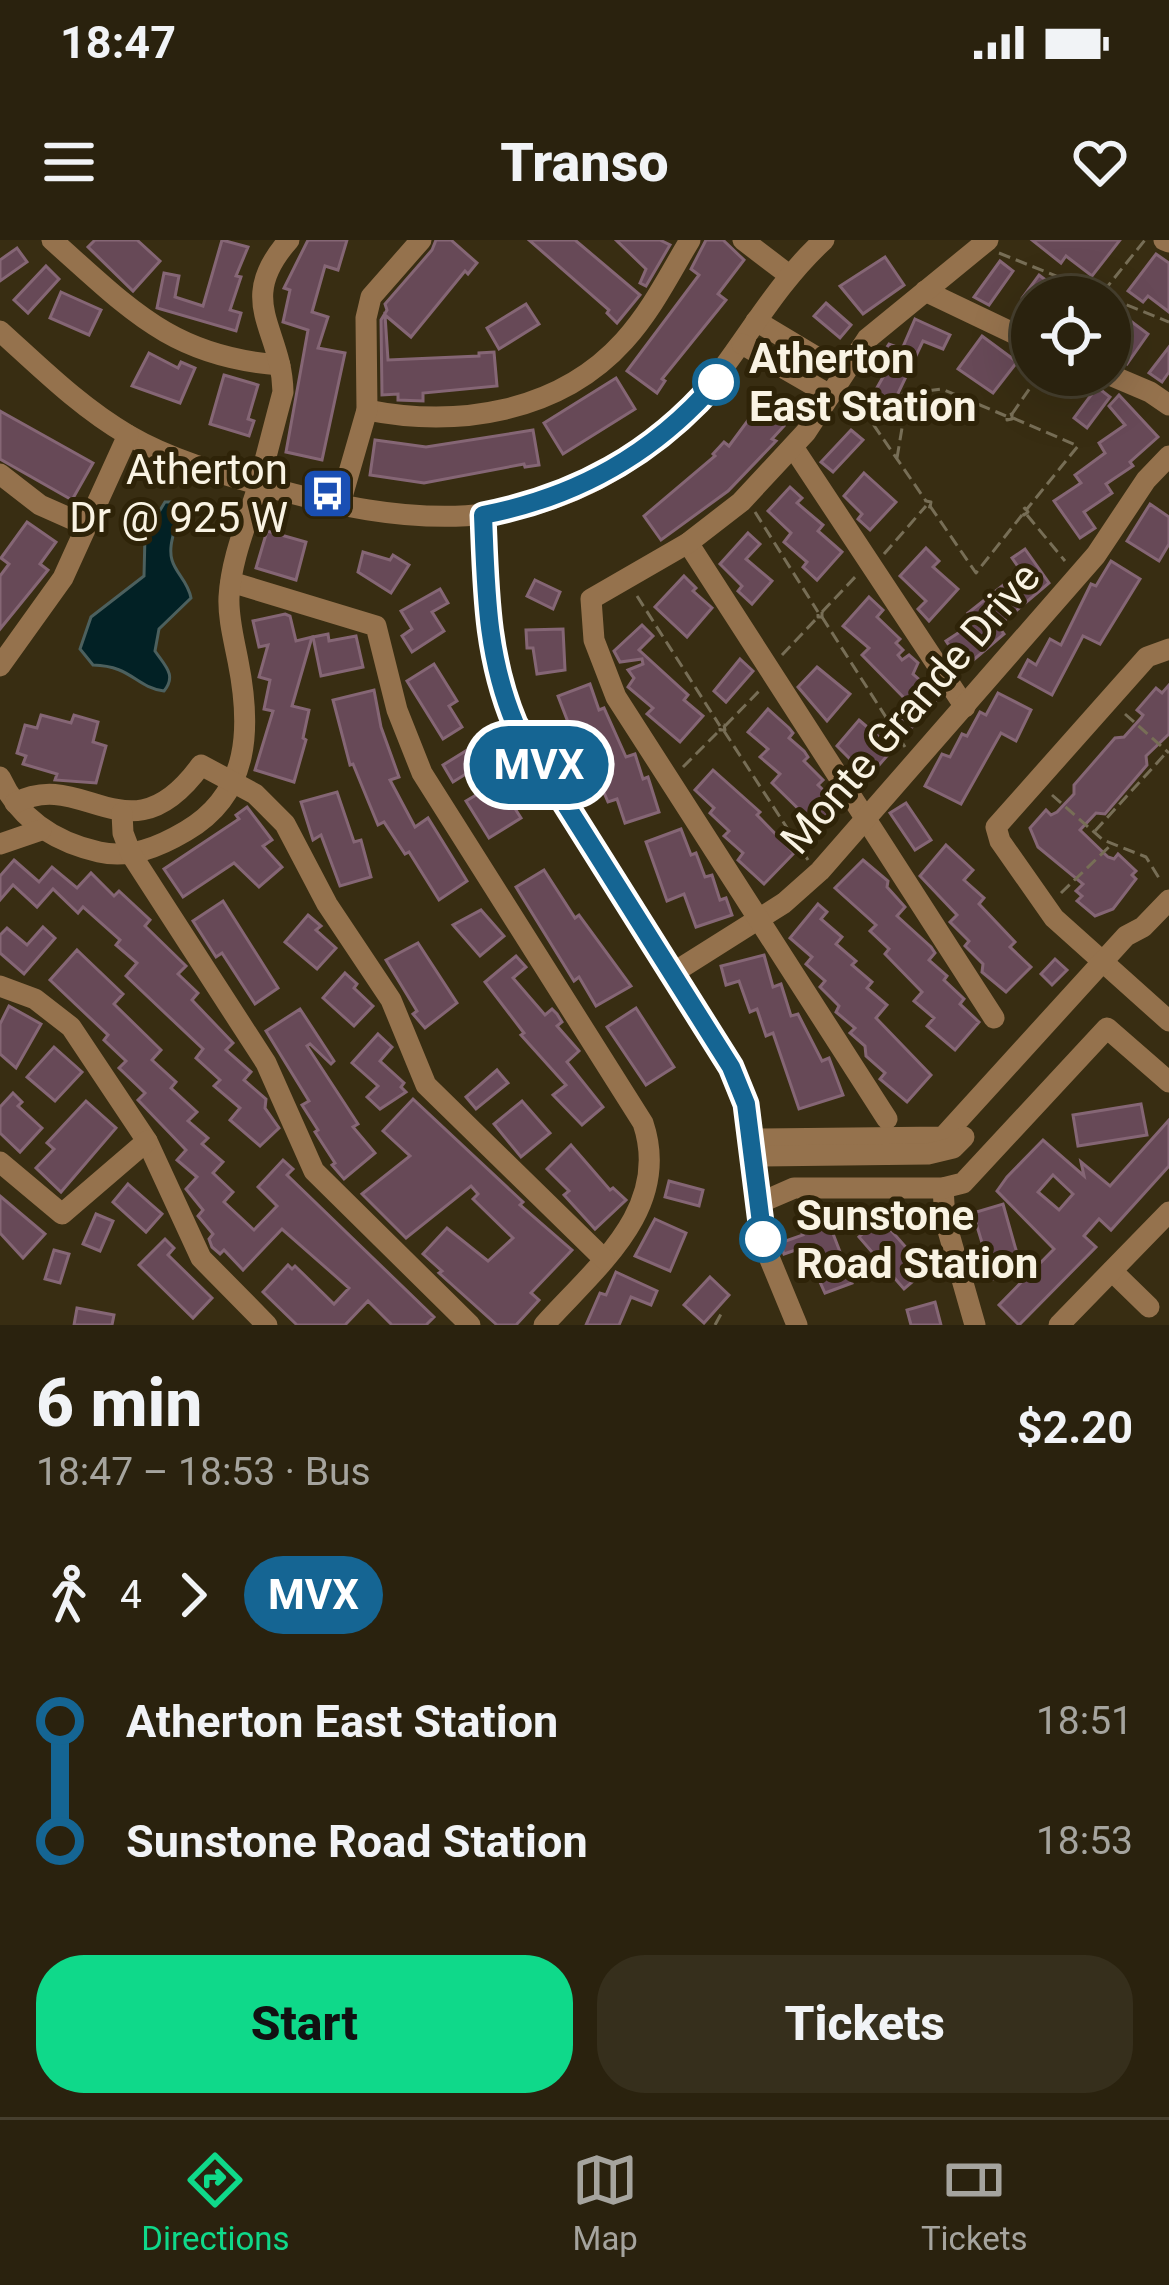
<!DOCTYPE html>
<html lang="en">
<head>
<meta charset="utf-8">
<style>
	body { margin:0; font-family:Roboto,sans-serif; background:#362f1c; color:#f1f3f6; height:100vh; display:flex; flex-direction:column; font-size:45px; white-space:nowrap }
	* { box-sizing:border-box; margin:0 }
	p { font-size:39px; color:#a5a49e }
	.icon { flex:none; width:66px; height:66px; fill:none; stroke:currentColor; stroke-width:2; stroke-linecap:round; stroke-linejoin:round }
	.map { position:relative; height:1085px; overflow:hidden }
	.panel { display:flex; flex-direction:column; background:#2a220e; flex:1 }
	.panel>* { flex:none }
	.badge { padding:0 24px; border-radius:39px; font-size:42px; line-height:78px }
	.controls { position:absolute; left:1011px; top:36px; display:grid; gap:24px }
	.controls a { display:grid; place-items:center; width:120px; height:120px; border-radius:50%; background:#2a220e; box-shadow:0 12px 48px #0002,0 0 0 3px #463f2e; font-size:60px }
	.map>.badge { position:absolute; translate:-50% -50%; box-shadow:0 0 0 6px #fff }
	.legs { display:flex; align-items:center; gap:18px; height:132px; padding:0 36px; font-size:39px }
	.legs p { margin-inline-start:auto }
	.summary { display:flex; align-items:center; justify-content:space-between; height:204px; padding:0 36px }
	h1 { font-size:66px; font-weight:800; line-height:90px }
	.action { display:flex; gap:24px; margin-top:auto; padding:24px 36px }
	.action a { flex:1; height:138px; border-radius:48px; background:#0fd98a; color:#111; font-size:48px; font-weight:800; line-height:138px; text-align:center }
	.action a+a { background:#362f1c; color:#f1f3f6 }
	ul { padding:0 36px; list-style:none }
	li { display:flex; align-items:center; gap:42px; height:120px; font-size:45px }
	li i { display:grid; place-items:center; width:18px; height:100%; margin:0 15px; background:currentColor }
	li i::after { content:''; width:30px; height:30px; margin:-15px; border:9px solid; border-radius:50%; background:#2a220e }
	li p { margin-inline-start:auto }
	li:first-child i { background:linear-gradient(#0000 50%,currentColor 0) }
	li:last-child i { background:linear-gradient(currentColor 50%,#0000 0) }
	.status { display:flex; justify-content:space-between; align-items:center; height:84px; padding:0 60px; background:#2a220e; direction:ltr }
	.status svg { height:33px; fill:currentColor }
	header { display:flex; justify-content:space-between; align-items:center; height:156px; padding:0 36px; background:#2a220e; font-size:54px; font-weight:800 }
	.dock { display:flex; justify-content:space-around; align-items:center; height:168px; border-top:3px solid #463f2e; background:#2a220e; font-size:33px; color:#a5a49e }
	.dock a { display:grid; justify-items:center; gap:6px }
	.dock .active { color:#0fd98a }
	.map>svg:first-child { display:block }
	.water { fill:#022125; stroke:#4c605e; stroke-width:3 }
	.building { fill:#674957; stroke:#856675; stroke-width:3; fill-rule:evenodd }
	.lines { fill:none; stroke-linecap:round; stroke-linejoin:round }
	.path { stroke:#776e56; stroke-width:3; stroke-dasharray:12 6; stroke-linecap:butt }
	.minor { stroke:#95724d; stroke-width:21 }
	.line-1-casing { stroke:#fff; stroke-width:27 }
	.line-1 { stroke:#156593; stroke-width:18 }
	.stop-1-dot { fill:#fff; stroke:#156593; stroke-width:6 }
	.labels { text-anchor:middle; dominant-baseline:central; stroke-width:10; stroke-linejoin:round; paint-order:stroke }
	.stop-label { font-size:42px; font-weight:bold; fill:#f9f3e3; stroke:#2e2308; text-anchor:start }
	.poi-label { font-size:42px; fill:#f9f3e3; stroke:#2e2308; text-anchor:end }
	.street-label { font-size:42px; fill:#f9f3e3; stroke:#2e2308 }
</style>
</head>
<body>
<div class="status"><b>18:47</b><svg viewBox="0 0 49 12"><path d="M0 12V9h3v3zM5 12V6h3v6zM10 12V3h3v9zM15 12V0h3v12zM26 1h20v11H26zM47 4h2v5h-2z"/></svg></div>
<header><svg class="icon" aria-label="menu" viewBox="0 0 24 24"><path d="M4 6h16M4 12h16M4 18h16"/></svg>Transo<svg class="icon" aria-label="heart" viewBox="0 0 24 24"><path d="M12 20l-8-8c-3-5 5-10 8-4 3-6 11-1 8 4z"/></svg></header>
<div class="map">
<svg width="1169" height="1085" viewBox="0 0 1169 1085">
	<rect width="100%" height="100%" fill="#382d12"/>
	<path class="water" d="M165 262H174L178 267C179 284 167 303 172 320 176 334 188 341 191 358L159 389 155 411C165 426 177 435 164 451 135 447 132 426 93 425L80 409 91 377 144 336 145 295Z"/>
	<g class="building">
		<polygon points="95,0 137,0 160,21 133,51 88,7"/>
		<polygon points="222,0 248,7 236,36 241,37 230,70 241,73 236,91 157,68 164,33 179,36 175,57 203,66"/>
		<polygon points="308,0 347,0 338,30 325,26 312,72 328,77 318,108 345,113 322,220 286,212 308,90 283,82 290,50 284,48"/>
		<polygon points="436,0 451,0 477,23 468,34 465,31 411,97 385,75 388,120 479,116 479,113 494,112 497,146 423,153 423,161 398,160 398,154 382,155 381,80 387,70 385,64 432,10"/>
		<polygon points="529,0 575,0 640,55 617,83 607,73 609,70"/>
		<polygon points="616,0 660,0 670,5 646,46 640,43 646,29"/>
		<polygon points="706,0 723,0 744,20 718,54 726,60 662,139 665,141 657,153 627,131 699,35 691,29"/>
		<polygon points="1032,0 1120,0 1092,36 1066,16 1061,23"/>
		<polygon points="17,8 27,22 0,41 0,20"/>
		<polygon points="1156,14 1169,23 1169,72 1148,56 1143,62 1128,51"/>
		<polygon points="885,17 904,45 863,74 840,46"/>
		<polygon points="1000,21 1013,31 989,65 974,57"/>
		<polygon points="46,26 59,39 28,73 14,60"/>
		<polygon points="1039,35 1068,57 1023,57"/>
		<polygon points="61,52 101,70 89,95 50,78"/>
		<polygon points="826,63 851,85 840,98 814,76"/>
		<polygon points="526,64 539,84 499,109 487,88"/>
		<polygon points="1120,73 1148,94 1127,124 1110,113 1110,86"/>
		<polygon points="915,79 950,95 943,109 923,101 893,164 874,153 891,123 879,119 889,104 902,109"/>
		<polygon points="982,96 1017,122 993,153 958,129"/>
		<polygon points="1169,107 1169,132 1162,142 1149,133"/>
		<polygon points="149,113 178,128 181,122 195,128 180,163 132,146"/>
		<polygon points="224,135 258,145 248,179 254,181 249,196 210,184"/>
		<polygon points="616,138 635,169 563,214 544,183"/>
		<polygon points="1097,147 1110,157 1087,188 1074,178"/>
		<polygon points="769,152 795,174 772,199 776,201 728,251 661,300 644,276 715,216 713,214 724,202 729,206"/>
		<polygon points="1119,155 1158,197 1130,222 1133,226 1106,244 1112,253 1084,272 1095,288 1080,298 1054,261 1081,243 1075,235 1105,213 1099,203 1125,185 1109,166"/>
		<polygon points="0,171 93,223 72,260 0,219"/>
		<polygon points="533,190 539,225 525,227 524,224 424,243 370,235 375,200 426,207"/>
		<polygon points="851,190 863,200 833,232 821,222"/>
		<polygon points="864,233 896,262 870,290 858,279 862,274 844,256"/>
		<polygon points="790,247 802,258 797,263 823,285 818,291 842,312 817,340 803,327 807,322 784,302 791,293 768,271"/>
		<polygon points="1150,264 1169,277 1169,304 1159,321 1127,301"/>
		<polygon points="27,282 56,302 40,324 48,330 0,389 0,336 9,324 1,318"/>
		<polygon points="267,291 306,302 296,340 256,328"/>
		<polygon points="748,293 760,304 746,319 772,341 752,364 738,351 742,346 720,324"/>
		<polygon points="926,308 939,321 933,327 958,349 929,381 918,369 926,361 900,336"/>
		<polygon points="1025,309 1049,343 998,386 1004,394 964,428 946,401 975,382 968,373 1021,331 1012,318"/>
		<polygon points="363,312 390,320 393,315 409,325 391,353 358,332"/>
		<polygon points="1111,321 1140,339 1100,404 1083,396 1052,455 1019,437 1028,420 1036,425 1050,399 1061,405 1091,344 1096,346"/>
		<polygon points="684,336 696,348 693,351 712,368 687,397 655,367"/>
		<polygon points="535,340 560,352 553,369 527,356"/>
		<polygon points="440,349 448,363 432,372 444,391 412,412 402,396 412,389 401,371"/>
		<polygon points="869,357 883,370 877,377 900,399 896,403 903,410 898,415 902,420 909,415 918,423 913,434 939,457 912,487 898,475 909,463 862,415 869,408 843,386"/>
		<polygon points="285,374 290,376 296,401 312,397 292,466 309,470 303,498 306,500 294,542 255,530 273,471 264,469 270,440 259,437 268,405 259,407 253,381"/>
		<polygon points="642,385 653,396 639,410 688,455 684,460 703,476 680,502 647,474 653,468 628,447 634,438 628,430 643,424 642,419 620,422 614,411"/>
		<polygon points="563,389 565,430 537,434 533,408 527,408 526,390"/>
		<polygon points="328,394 329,401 356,396 363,427 321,436 313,397"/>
		<polygon points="740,419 753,431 726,462 714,451"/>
		<polygon points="434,424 457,461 449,466 462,487 443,499 407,441"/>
		<polygon points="817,427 850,454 827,481 798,447"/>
		<polygon points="590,444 599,470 604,468 626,517 635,514 643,539 648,537 659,572 625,583 617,559 608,562 587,513 581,516 558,456"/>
		<polygon points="1169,445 1169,494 1146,516 1147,525 1105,574 1096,573 1080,590 1108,617 1114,619 1118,614 1136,631 1132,635 1136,639 1113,669 1095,676 1077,661 1082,656 1076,651 1083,644 1038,607 1030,588 1046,570 1051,575 1057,572 1074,554 1074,545 1115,498 1124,497 1141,478 1143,475 1137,470 1156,448 1162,453"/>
		<polygon points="374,450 381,487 399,537 390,540 415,587 428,578 467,641 439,660 409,612 405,614 384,582 378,585 353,524 350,525 333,460"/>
		<polygon points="998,453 1031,470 1016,501 1001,493 961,564 925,546 942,514 950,517 962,494 967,496 980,472 986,475"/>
		<polygon points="768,469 789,488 793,493 789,498 804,511 808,517 804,521 823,540 818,545 839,565 819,589 772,543 780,534 760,517 768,509 748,492"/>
		<polygon points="41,475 71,483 74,475 98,482 93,502 106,506 96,543 55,540 57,534 23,524 26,516 17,513 25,485 37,488"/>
		<polygon points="859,480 893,509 866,540 852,528 855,524 837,506"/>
		<polygon points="480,502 490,519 453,542 443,525"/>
		<polygon points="713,530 760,572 757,575 794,613 764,644 738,620 743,613 724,596 729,591 710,573 714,568 695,550"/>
		<polygon points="498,542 521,578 489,598 466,561"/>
		<polygon points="337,552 354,602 361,600 371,637 340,646 321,595 313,600 301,562"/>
		<polygon points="906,563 931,600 915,610 890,573"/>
		<polygon points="247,567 272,600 263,606 282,627 259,647 234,623 183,657 164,629 239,579 236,575"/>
		<polygon points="681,589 691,615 696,613 705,637 712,635 720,660 726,658 732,675 696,687 684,654 667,661 646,602"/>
		<polygon points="946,605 973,630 964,640 984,658 979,664 1015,702 1010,707 1031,727 1006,752 982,732 983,724 965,706 969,701 950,682 957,675 920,636"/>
		<polygon points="14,620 39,642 52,627 77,648 91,633 114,656 119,651 150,680 145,686 186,726 178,734 198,753 192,760 233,803 226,810 251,832 244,840 266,859 265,868 279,888 260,906 230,880 240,868 214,846 220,840 196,818 203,809 126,736 137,723 116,705 120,700 83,667 78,673 53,649 37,667 13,645 0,660 0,636"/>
		<polygon points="863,620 888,641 887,647 905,667 897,676 931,707 935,713 929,720 947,736 944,740 964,759 960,764 979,782 955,810 927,786 934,778 914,761 922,752 885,714 889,709 870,691 876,685 835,648"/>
		<polygon points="544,630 575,678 579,675 631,746 596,766 579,737 574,741 516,647"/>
		<polygon points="223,661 278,748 255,764 222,713 216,717 193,681"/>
		<polygon points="818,664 827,672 821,679 842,697 836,704 856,721 852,725 872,742 867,748 887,765 876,778 931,835 907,862 880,839 885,833 866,816 865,806 850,793 855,788 836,772 839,766 820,747 825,741 806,724 812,717 790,698"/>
		<polygon points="481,670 504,696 480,716 453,685"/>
		<polygon points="308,675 321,686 316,690 336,708 317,729 285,702"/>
		<polygon points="43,687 55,698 24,734 0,713 0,695 7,688 27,705"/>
		<polygon points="418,703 457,763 425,788 413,774 417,771 386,720"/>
		<polygon points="77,710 123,754 114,764 161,810 152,820 176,842 171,848 197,872 188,881 208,898 202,904 223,922 213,933 233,952 224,962 254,990 277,966 258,947 283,920 293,929 287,935 434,1077 426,1085 392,1085 368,1061 345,1085 297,1085 263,1052 288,1025 292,1029 295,1026 334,1064 349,1048 282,989 243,1030 224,1010 220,1014 212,1007 209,999 213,994 198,976 203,970 186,949 197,937 177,920 186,910 138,860 145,853 119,828 126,821 104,800 108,795 50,740"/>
		<polygon points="764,715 773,747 781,744 791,776 798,774 822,821 829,818 843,855 799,869 773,793 766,796 757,769 750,772 739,741 726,745 721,726"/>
		<polygon points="516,716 526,727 513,738 545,775 552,769 557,774 562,782 557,786 579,811 567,822 603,867 582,885 553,855 566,845 521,795 524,793 485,742"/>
		<polygon points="1055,719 1067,730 1052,745 1041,734"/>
		<polygon points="345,733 357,744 354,748 373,766 354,786 323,758"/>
		<polygon points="9,766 41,784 16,828 0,814 0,784"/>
		<polygon points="636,768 674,827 646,845 607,787"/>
		<polygon points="300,769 334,821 331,824 310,804 307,806 358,884 353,887 375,913 344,939 332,925 335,923 315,892 318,890 302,865 309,861 266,791"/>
		<polygon points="378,794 392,807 380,821 404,843 401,847 406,852 380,869 367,857 378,846 352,823"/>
		<polygon points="54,807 82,832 55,861 27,837"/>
		<polygon points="497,830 508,843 476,869 466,857"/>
		<polygon points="13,853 22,862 18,866 42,888 20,912 0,893 0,867"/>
		<polygon points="413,859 523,962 520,965 572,1010 531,1053 539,1060 516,1085 497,1085 439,1033 442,1031 423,1014 447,988 488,1021 513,998 473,959 478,954 471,946 406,998 362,954 410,916 383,891"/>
		<polygon points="86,861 116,888 61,952 36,928 54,909 47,903"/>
		<polygon points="522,861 550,893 521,917 494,884"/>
		<polygon points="1141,864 1147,895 1078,906 1073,875"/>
		<path d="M1169 880V926L1111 990 1099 979 1084 996 1096 1007 1019 1085 999 1065 1054 1009 997 951 1007 937 1043 900 1084 936 1081 922 1110 946ZM1053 935 1073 954 1059 970 1038 952Z"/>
		<polygon points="571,905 610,950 613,948 626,960 595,989 564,955 569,951 547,929"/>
		<polygon points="669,941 703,950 699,966 665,957"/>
		<polygon points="128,944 162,974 146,992 113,962"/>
		<polygon points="0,956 45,994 23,1018 0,993"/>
		<polygon points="1003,964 1022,1031 993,1039 973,973"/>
		<polygon points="96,974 113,981 100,1011 83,1004"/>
		<polygon points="827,978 852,1043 825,1053 804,1007 784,1014 780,1003 803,995 800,989"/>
		<polygon points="880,978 926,1030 904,1049 859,997"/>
		<polygon points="655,979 686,993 670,1031 635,1016"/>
		<polygon points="165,999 174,1008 168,1015 212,1058 193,1078 139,1025"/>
		<polygon points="54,1010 69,1014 60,1043 45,1039"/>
		<polygon points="616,1032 657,1051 651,1065 631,1057 619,1085 586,1085 600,1053 606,1055"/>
		<polygon points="710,1037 729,1055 704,1083 684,1065"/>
		<polygon points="935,1062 941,1085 911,1085 907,1070"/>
		<polygon points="77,1068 114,1075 112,1085 74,1085"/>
	</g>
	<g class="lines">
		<g class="path">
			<polyline points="999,13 1098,53"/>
			<polyline points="1103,52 1145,0"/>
			<polyline points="1103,55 1108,57"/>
			<polyline points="1099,57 1100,57"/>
			<polyline points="1110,58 1169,82"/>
			<polyline points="853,155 926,261"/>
			<polyline points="1012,174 1039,135"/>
			<polygon points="1012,174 1012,179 1007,180 1007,175"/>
			<polyline points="1013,178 1078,206 1027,269"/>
			<polyline points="897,218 905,170 903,154 942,149 1006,176"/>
			<polygon points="926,261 931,262 930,267 926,266"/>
			<polyline points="930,266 976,333 1022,275"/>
			<polygon points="1025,268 1028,272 1024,275 1021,271"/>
			<polyline points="755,272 818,372"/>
			<polyline points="1027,275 1065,321"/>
			<polyline points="884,314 926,266"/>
			<polyline points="637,356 720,486"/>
			<polyline points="822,372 858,334"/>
			<polygon points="822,372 822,377 818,377 818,372"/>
			<polyline points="822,377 905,507"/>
			<polyline points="782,415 818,377"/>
			<polyline points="1125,474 1169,513"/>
			<polygon points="724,485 725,490 720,490 720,486"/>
			<polyline points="725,486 762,448"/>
			<polyline points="724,491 808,620"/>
			<polyline points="683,527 720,490"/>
			<polyline points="1052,555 1103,600 1146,617 1159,638"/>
			<polyline points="1095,591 1167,512"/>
			<polyline points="1061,653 1112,604"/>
			<polyline points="715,1085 721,1074"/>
		</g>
		<g class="minor">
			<path d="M52 0C129 68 171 117 280 125"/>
			<polyline points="743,0 789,35"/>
			<polyline points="1164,0 1169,2"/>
			<polyline points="925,51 1032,102"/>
			<polyline points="756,81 843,133"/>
			<path d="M0 91C41 128 80 167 128 195 169 219 218 233 264 246 407 286 530 300 655 202 726 146 758 60 824 0"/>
			<polyline points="742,104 830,155"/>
			<polyline points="1110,135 1150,152 1169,165"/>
			<path d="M367 170C457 188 559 173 624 101 652 70 669 35 690 0"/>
			<polyline points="793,207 965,467"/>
			<polyline points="0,234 40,265 85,285"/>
			<polyline points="339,267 367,170 366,78 371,57 421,0"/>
			<path d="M483 275C487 363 485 429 528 509L731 827 746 864 764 1005 797 1085"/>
			<polyline points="688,303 994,778"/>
			<path d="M231 342 376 386 397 470 422 533 643 883C672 969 596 1027 544 1085"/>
			<polyline points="1169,409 1147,417 996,587 1000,601 1054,678 1169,781"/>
			<polyline points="0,426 63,338 128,195"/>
			<path d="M0 537C19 579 55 602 99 612 130 619 159 607 186 591 251 553 251 486 238 421 234 400 228 378 229 357 231 320 246 285 257 250 266 218 274 185 283 152 282 88 234 62 289 0"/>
			<path d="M15 563C84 526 129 624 201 525L255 554 285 584 327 664 391 760 426 845 604 1019"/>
			<polyline points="122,573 123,593 131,614 266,823 314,931 470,1085"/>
			<polyline points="0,604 41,590"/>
			<polyline points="673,733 784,663 820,631 1096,315 1146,240 1169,216"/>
			<polyline points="0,746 35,759 71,787 147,901 201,1018 267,1085"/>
			<polyline points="887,879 616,457 594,400 591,359 688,303 741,262 806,192 867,99 988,0"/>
			<polyline points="752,899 943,897 1126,696 1143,687 1169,660"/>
			<polyline points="753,916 928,914 953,908 964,897"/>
			<polyline points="0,922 62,974 147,901"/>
			<polyline points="943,948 945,980 975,1085"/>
			<polyline points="757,964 794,948 943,948 963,943 1107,788 1169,842"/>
			<polyline points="1112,1031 1149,1067"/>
			<polyline points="1059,1085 1169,972"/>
		</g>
	</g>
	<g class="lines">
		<defs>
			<path id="line-1" d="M716 142C653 215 576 257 483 275 486 349 486 415 515 484L731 827 746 864 763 999"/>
		</defs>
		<use href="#line-1" class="line-1-casing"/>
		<use href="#line-1" class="line-1"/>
	</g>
	<defs>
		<symbol id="bus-square" viewBox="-11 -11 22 22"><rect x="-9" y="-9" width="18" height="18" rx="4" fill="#1a4fb4" stroke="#2e2308"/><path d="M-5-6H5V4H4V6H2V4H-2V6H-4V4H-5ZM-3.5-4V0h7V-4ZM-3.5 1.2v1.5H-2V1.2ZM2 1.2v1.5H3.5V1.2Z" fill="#fff"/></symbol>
	</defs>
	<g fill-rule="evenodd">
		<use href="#bus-square" x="298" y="224" width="59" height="59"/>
	</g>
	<g class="stop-1-dot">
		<circle cx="716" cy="142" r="21"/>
		<circle cx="763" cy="999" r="21"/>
	</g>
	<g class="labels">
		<g class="stop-label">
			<text x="749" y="118">Atherton<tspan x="749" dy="48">East Station</tspan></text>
			<text x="796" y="975">Sunstone<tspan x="796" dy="48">Road Station</tspan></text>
		</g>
		<g class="poi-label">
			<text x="288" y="229">Atherton<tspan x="288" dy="48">Dr @ 925 W</tspan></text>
		</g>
		<g class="street-label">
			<text transform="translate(910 468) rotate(-49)">Monte Grande Drive</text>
		</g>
	</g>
</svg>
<div class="controls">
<a><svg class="icon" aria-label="locate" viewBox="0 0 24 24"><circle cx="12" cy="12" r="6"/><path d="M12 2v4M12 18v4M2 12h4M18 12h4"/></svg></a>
</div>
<b class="badge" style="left:539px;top:525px;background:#156593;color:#fff">MVX</b>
</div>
<section class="panel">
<div class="summary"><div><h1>6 min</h1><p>18:47 – 18:53 · Bus</p></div><b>$2.20</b></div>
<div class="legs"><svg class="icon" aria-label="walk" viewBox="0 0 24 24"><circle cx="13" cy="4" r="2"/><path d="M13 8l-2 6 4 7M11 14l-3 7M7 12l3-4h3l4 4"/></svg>4<svg class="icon" aria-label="forward" viewBox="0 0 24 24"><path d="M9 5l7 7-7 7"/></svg><b class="badge" style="background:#156593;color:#fff">MVX</b></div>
<ul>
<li><i style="color:#156593"></i><b>Atherton East Station</b><p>18:51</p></li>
<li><i style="color:#156593"></i><b>Sunstone Road Station</b><p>18:53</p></li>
</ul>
<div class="action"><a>Start</a><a>Tickets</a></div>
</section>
<nav class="dock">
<a class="active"><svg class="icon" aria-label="directions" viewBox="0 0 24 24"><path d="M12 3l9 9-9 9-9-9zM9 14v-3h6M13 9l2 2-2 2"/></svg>Directions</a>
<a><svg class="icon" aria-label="map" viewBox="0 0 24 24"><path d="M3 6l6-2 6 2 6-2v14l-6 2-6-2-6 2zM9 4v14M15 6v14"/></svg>Map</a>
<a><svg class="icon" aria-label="tickets" viewBox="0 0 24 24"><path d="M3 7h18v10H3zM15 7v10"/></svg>Tickets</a>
</nav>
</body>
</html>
